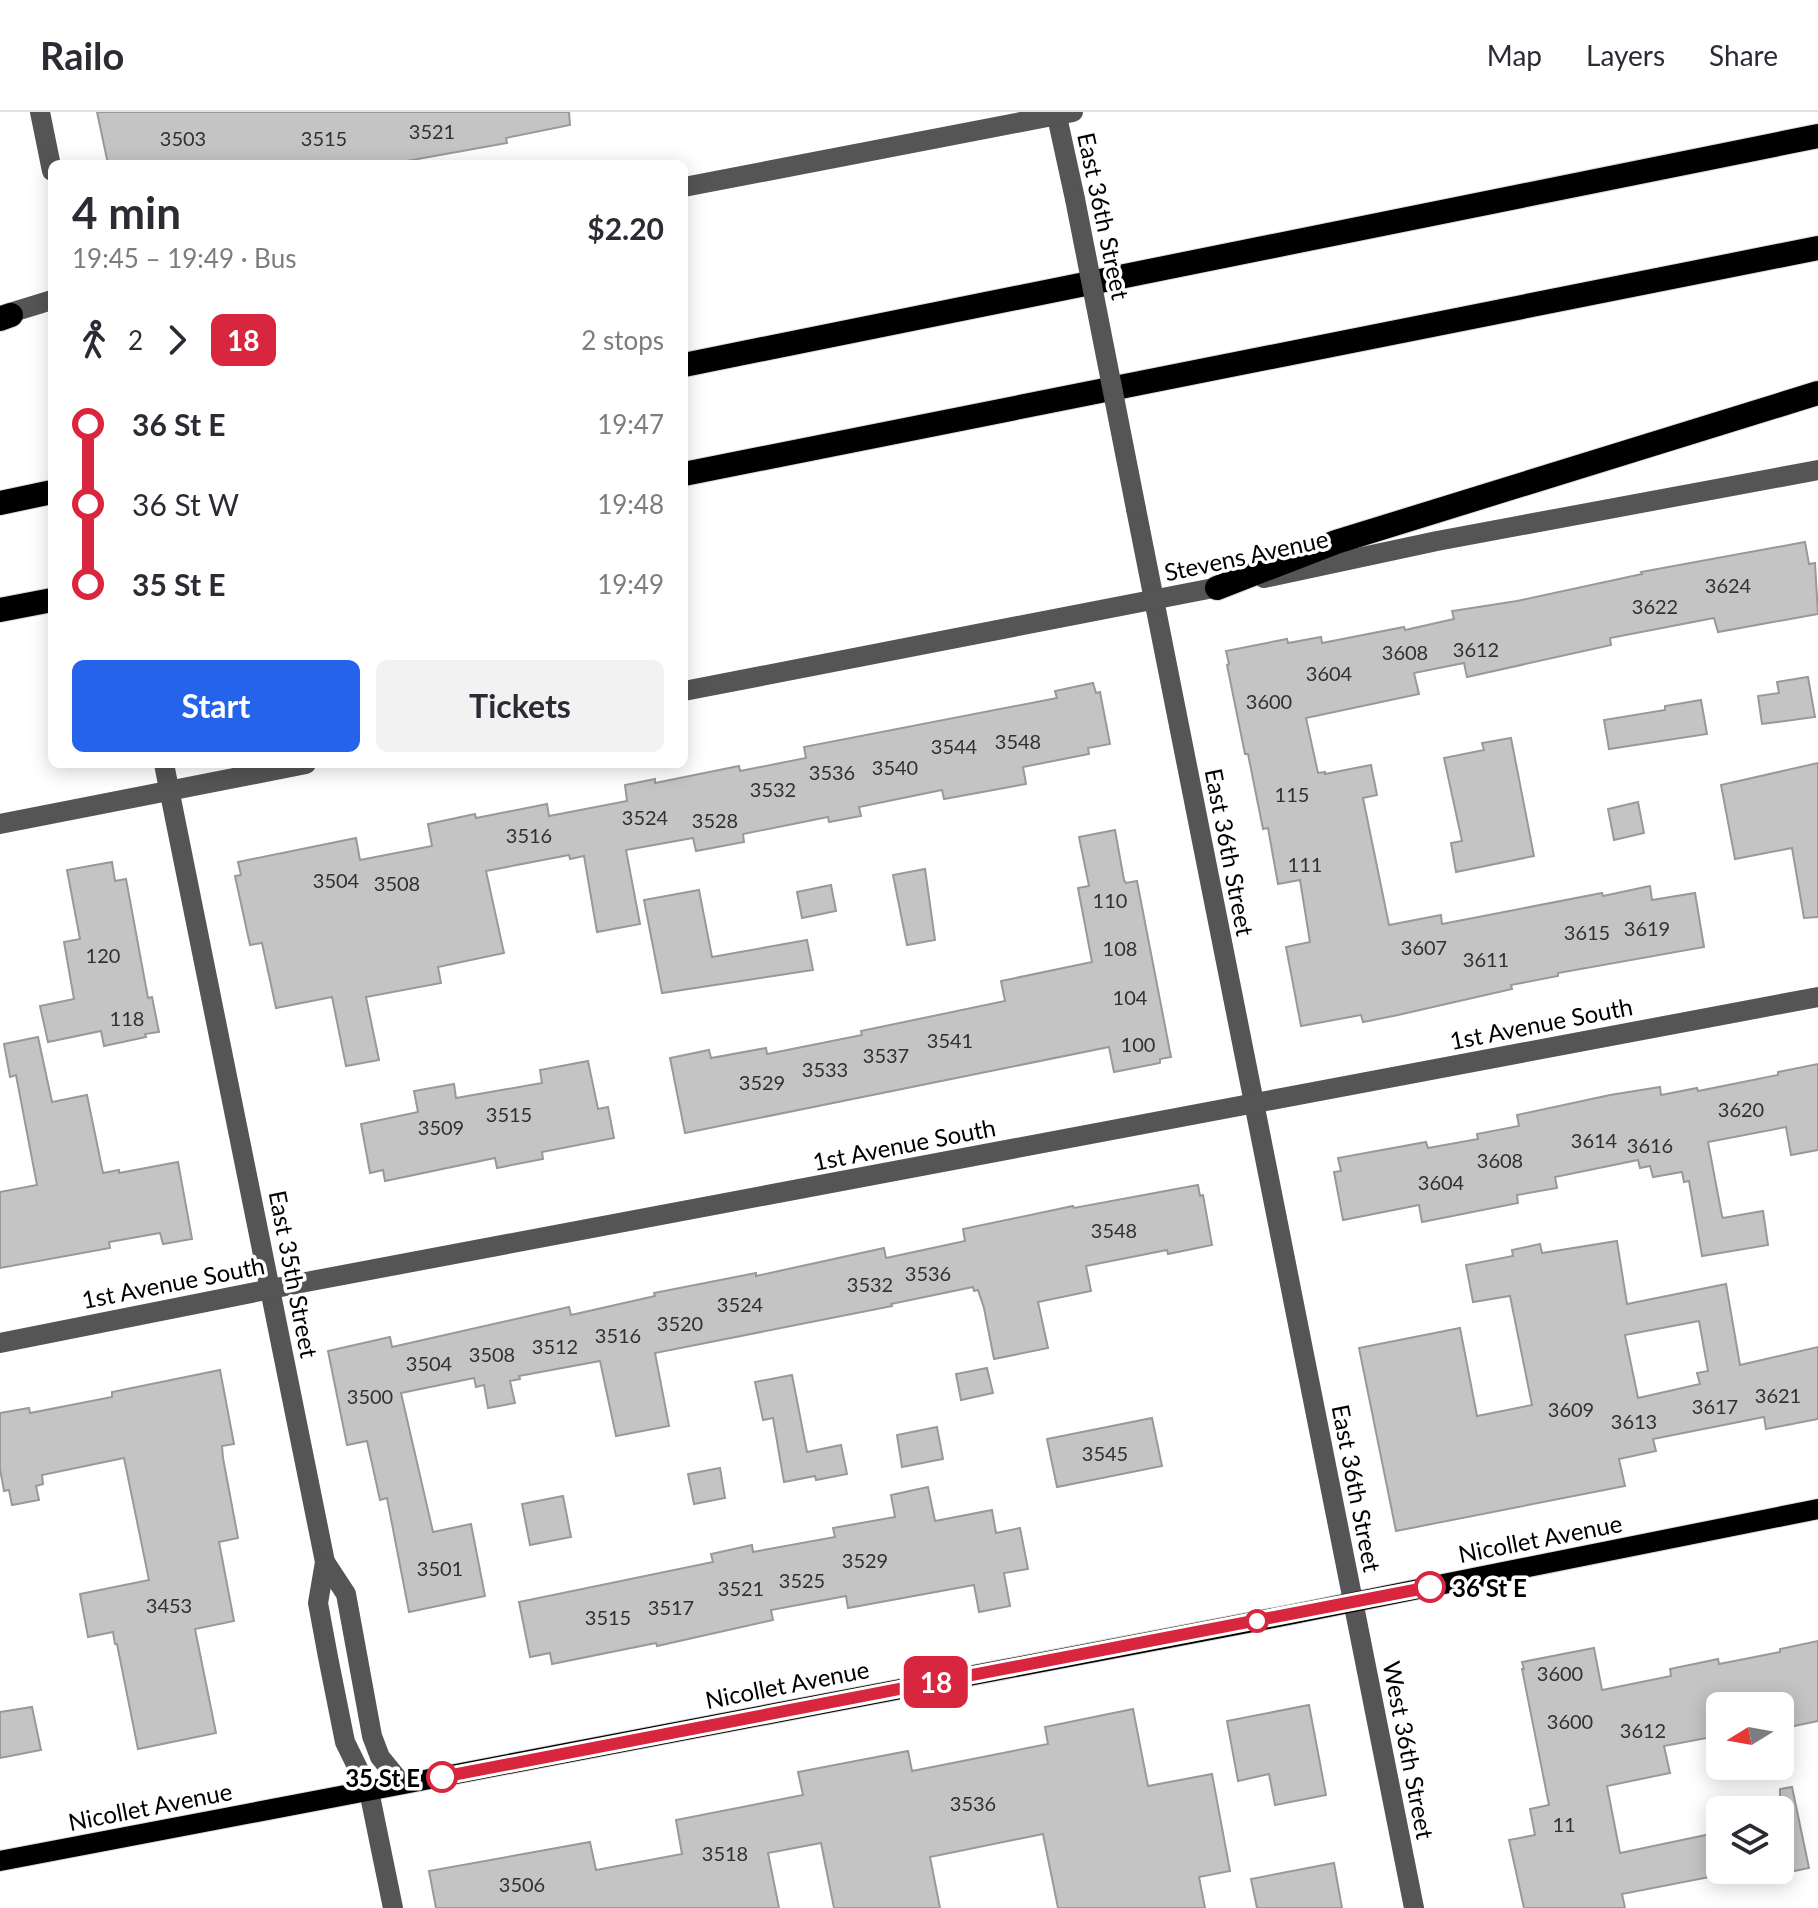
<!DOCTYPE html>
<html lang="en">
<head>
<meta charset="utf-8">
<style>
	body { margin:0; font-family:Lato,sans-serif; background:#f2f2f3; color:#2b2b33; height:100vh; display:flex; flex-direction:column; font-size:30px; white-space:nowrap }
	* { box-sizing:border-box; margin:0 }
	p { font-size:26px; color:#7c7c81 }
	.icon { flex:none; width:44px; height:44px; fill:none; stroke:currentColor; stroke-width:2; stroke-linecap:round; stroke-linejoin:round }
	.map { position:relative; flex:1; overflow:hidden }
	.side { position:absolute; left:48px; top:48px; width:640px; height:608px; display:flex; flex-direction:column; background:#fff; border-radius:12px; box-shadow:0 4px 20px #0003 }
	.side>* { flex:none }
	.badge { padding:0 16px; border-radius:12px; font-size:28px; line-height:52px }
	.needle { width:52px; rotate:259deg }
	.buttons { position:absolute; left:1706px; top:1580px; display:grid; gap:16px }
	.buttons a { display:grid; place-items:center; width:88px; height:88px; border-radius:12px; background:#fff; box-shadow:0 4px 20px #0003; font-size:40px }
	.map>.badge { position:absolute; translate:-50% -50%; box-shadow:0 0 0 4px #fff }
	.legs { display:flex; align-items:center; gap:12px; height:88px; padding:0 24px; font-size:26px }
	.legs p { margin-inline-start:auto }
	.head { display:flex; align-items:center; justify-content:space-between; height:136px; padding:0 24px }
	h1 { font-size:44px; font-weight:700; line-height:60px }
	.action { display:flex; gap:16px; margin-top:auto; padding:16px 24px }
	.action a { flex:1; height:92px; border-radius:12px; background:#2563eb; color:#fff; font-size:32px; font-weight:700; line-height:92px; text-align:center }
	.action a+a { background:#f2f2f3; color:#2b2b33 }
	ul { padding:0 24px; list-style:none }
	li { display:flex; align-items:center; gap:28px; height:80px; font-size:30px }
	li i { display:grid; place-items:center; width:12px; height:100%; margin:0 10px; background:currentColor }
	li i::after { content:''; width:20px; height:20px; margin:-10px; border:6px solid; border-radius:50%; background:#fff }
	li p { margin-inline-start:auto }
	li:first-child i { background:linear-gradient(#0000 50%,currentColor 0) }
	li:last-child i { background:linear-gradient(currentColor 50%,#0000 0) }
	header { display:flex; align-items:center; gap:48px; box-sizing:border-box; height:112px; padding:0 40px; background:#fff; border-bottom:2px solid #e1e1e2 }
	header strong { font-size:38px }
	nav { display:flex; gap:44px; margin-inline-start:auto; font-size:28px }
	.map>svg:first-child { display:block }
	.building { fill:#c4c4c4; stroke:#999; stroke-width:2; fill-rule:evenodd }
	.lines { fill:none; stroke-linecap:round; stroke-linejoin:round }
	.major-casing { stroke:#dbdbdb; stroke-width:22 }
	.highway-casing { stroke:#dbdbdb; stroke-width:26 }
	.minor { stroke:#555; stroke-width:20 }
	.major { stroke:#000; stroke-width:20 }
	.highway { stroke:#000; stroke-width:24 }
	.minor-bridge { stroke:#555; stroke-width:20 }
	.line-1-casing { stroke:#fff; stroke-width:18 }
	.line-1 { stroke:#d7263d; stroke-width:12 }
	.stop-1-dot { fill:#fff; stroke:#d7263d; stroke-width:4 }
	.labels { text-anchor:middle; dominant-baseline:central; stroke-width:7; stroke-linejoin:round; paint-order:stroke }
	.number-label { font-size:20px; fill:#313131 }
	.street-label { font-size:24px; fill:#000; stroke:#fff }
	.stop-label { font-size:24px; font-weight:bold; fill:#000; stroke:#fff; text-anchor:start }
</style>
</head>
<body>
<header>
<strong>Railo</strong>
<nav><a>Map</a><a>Layers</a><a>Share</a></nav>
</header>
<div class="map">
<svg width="1818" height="1796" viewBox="0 0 1818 1796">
	<rect width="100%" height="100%" fill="#fff"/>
	<g class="building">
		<polygon points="97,0 569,0 570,13 506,26 507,31 390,52 108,52"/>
		<polygon points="1805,430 1809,452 1815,451 1818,502 1718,520 1714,506 1610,526 1611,533 1467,565 1464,551 1414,561 1419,582 1306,606 1318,661 1325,660 1325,662 1371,653 1377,683 1363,686 1389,813 1441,803 1442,812 1602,781 1603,784 1650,774 1652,788 1695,781 1704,835 1558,861 1558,864 1511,873 1512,877 1398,903 1363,910 1361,903 1301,914 1286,835 1310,830 1300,768 1278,772 1268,716 1263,717 1248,642 1245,642 1227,553 1229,552 1226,539 1287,527 1288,531 1321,525 1322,531 1404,515 1405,518 1454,507 1452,499 1517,489 1642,462 1641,460"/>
		<polygon points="1808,565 1815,605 1762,612 1758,584 1779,581 1777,570"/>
		<polygon points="1093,571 1096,581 1100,580 1110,632 1088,636 1089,642 1023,655 1026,672 944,687 942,678 859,695 861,704 829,710 828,705 743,722 744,730 696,739 693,726 626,738 640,812 597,820 584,744 570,747 569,743 486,759 504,841 438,855 441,871 366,885 379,948 346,954 332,885 276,896 262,831 250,833 235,764 241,763 238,750 356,726 360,748 432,734 428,712 475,702 476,706 547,692 549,704 627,689 625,673 655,667 655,671 739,654 740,659 806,646 804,635 1057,586 1055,579"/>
		<polygon points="1701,588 1707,622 1609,637 1604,608 1665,598 1665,594"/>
		<polygon points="1511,626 1534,744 1456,760 1451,731 1462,729 1444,646 1484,638 1482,631"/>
		<polygon points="1818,651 1818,805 1804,806 1792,736 1735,747 1721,673"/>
		<polygon points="1638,690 1644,721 1614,728 1608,697"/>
		<polygon points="1115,718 1124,768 1126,771 1137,769 1171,945 1160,947 1160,951 1114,960 1109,935 685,1021 670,946 709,938 711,946 766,936 767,942 862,923 861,919 1005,889 1001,869 1092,850 1078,776 1089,774 1079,725"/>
		<polygon points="112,750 115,769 126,767 148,886 152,885 159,920 145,922 146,925 104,934 101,919 48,930 40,894 74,887 64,830 80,827 67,758"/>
		<polygon points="925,757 935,828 907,833 893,763"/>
		<polygon points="831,773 836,799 802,806 797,780"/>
		<polygon points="699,778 712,845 807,828 813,858 662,881 644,788"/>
		<polygon points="38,925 52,990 87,983 103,1061 119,1058 119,1061 178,1050 192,1127 163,1132 160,1121 109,1130 110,1136 0,1156 0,1080 37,1073 16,963 10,965 4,932"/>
		<polygon points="588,949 598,997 608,995 614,1026 542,1040 543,1047 497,1056 495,1046 385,1069 383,1058 370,1061 361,1012 418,1000 414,979 454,972 456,986 542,971 540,958"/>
		<polygon points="1818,952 1818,1038 1791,1043 1786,1015 1708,1030 1722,1104 1723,1106 1763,1099 1768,1133 1702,1144 1689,1069 1684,1070 1682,1060 1653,1065 1650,1054 1640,1056 1638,1048 1555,1065 1557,1076 1517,1083 1518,1091 1422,1110 1419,1093 1343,1108 1334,1060 1341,1059 1338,1046 1426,1030 1428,1036 1478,1027 1477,1022 1519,1014 1517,1003 1610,983 1660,975 1661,983 1697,976 1698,979 1778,963 1778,960"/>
		<polygon points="1198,1073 1200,1084 1203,1083 1212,1133 1168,1142 1167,1138 1086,1154 1091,1179 1038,1190 1048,1236 994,1247 984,1196 978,1178 974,1179 973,1175 891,1192 892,1194 655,1241 669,1314 616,1324 600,1249 519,1264 520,1267 510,1269 515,1291 488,1296 484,1273 476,1275 474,1266 401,1281 433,1420 471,1412 485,1484 409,1500 387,1386 380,1388 367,1329 347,1333 328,1239 390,1225 392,1235 569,1195 571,1203 655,1184 654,1181 756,1161 756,1164 884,1136 886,1146 965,1129 963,1117 1073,1094 1074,1096"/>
		<path d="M1617 1129 1627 1192 1726 1172 1740 1253 1818 1235V1307L1766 1317 1764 1305 1653 1327 1656 1339 1619 1347 1625 1374 1396 1419 1359 1236 1460 1216 1477 1304 1532 1293 1510 1184 1473 1190 1466 1153 1513 1144 1512 1138 1540 1132 1542 1141ZM1699 1209 1708 1259 1697 1261 1700 1272 1638 1286 1625 1223Z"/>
		<polygon points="987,1256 993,1281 961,1288 956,1262"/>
		<polygon points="220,1258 234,1332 222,1334 223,1346 238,1426 219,1430 234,1509 195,1517 216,1621 138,1637 117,1532 115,1532 113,1520 88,1525 80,1482 149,1468 124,1346 42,1363 43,1372 36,1374 39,1388 12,1393 9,1378 4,1379 0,1357 0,1301 29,1296 30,1301 112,1285 112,1280"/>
		<polygon points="792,1263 807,1340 841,1333 847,1362 816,1368 815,1364 784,1370 773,1306 763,1308 755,1270"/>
		<polygon points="1152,1306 1162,1354 1057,1375 1047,1327"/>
		<polygon points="937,1315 943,1347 902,1355 897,1323"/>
		<polygon points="720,1356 725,1386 694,1392 688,1362"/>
		<polygon points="928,1375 935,1409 992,1398 996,1421 1020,1416 1028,1457 1004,1461 1010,1494 979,1500 974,1473 848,1496 846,1484 771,1498 773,1508 657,1534 656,1531 552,1552 550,1541 530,1545 519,1490 713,1450 711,1442 752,1433 753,1440 835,1425 833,1416 895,1405 891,1383"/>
		<polygon points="563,1384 571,1425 530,1433 522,1392"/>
		<polygon points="1818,1529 1818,1609 1780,1617 1780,1594 1720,1594 1720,1615 1711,1617 1712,1625 1664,1634 1670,1661 1607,1674 1620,1741 1720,1720 1720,1763 1622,1782 1625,1796 1524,1796 1509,1728 1535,1723 1530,1697 1549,1693 1522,1557 1524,1557 1522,1550 1594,1536 1602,1578 1671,1564 1670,1557 1718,1547 1719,1552 1780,1540 1780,1537"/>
		<polygon points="1309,1593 1326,1683 1275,1693 1269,1662 1238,1669 1227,1609"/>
		<polygon points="32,1595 41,1638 0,1646 0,1600"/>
		<polygon points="1133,1597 1148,1674 1212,1662 1230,1759 1199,1765 1205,1796 1058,1796 1043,1722 930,1745 940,1796 834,1796 821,1731 768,1741 779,1796 436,1796 429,1759 590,1730 596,1758 682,1742 676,1708 803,1683 798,1660 908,1639 912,1659 1048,1632 1045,1615"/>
		<polygon points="1792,1675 1809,1756 1780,1762 1780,1677"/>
		<polygon points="1334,1751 1342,1796 1257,1796 1251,1767"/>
	</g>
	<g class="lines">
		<defs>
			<polyline id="major" points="0,1749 1294,1502 1818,1397"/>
			<g id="highway">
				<polyline points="0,207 11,203"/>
				<polyline points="684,253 1818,24"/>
				<polyline points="684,362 1818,136"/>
				<polyline points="0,391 52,380"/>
				<polyline points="1217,476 1336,430 1818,281"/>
				<polyline points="0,498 52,488"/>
			</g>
		</defs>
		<use href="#major" class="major-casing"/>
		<use href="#highway" class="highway-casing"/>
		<g class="minor">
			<polyline points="40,0 52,59"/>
			<polyline points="1056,0 1075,87"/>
			<polyline points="684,75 1073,0"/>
			<polyline points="0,204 52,188"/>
			<polyline points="1136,397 1414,1796"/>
			<polyline points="1264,466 1437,429 1818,358"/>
			<polyline points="684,579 1229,473"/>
			<polyline points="164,652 325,1450 318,1491 328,1545 345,1630 369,1679 393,1796"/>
			<polyline points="0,712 306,652"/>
			<polyline points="0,1231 306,1170 1818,885"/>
			<polyline points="325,1450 346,1482 372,1624 380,1645 402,1672"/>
		</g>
		<use href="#major" class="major"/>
		<use href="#highway" class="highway"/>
		<polyline class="minor-bridge" points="1075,87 1136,397"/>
	</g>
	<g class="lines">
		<defs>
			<polyline id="line-1" points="442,1665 1430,1475"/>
		</defs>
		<use href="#line-1" class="line-1-casing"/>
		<use href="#line-1" class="line-1"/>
	</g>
	<g class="stop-1-dot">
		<circle cx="1430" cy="1475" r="14"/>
		<circle cx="1257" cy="1509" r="10"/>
		<circle cx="442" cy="1665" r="14"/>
	</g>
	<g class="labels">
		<g class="number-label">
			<text x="432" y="19">3521</text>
			<text x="183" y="26">3503</text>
			<text x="324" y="26">3515</text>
			<text x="1728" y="473">3624</text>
			<text x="1655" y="494">3622</text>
			<text x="1476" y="537">3612</text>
			<text x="1405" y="540">3608</text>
			<text x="1329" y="561">3604</text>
			<text x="1269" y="589">3600</text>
			<text x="1018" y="629">3548</text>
			<text x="954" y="634">3544</text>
			<text x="895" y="655">3540</text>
			<text x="832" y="660">3536</text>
			<text x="773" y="677">3532</text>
			<text x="1292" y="682">115</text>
			<text x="645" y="705">3524</text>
			<text x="715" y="708">3528</text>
			<text x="529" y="723">3516</text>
			<text x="1305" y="752">111</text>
			<text x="336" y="768">3504</text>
			<text x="397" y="771">3508</text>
			<text x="1110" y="788">110</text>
			<text x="1647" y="816">3619</text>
			<text x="1587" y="820">3615</text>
			<text x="1424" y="835">3607</text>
			<text x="1120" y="836">108</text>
			<text x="103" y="843">120</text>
			<text x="1486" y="847">3611</text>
			<text x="1130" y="885">104</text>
			<text x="127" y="906">118</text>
			<text x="950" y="928">3541</text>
			<text x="1138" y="932">100</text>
			<text x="886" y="943">3537</text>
			<text x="825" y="957">3533</text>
			<text x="762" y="970">3529</text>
			<text x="1741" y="997">3620</text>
			<text x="509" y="1002">3515</text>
			<text x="441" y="1015">3509</text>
			<text x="1594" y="1028">3614</text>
			<text x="1650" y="1033">3616</text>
			<text x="1500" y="1048">3608</text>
			<text x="1441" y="1070">3604</text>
			<text x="1114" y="1118">3548</text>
			<text x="928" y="1161">3536</text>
			<text x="870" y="1172">3532</text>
			<text x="740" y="1192">3524</text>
			<text x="680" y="1211">3520</text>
			<text x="618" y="1223">3516</text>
			<text x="555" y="1234">3512</text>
			<text x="492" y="1242">3508</text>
			<text x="429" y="1251">3504</text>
			<text x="1778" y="1283">3621</text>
			<text x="370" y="1284">3500</text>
			<text x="1715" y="1294">3617</text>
			<text x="1571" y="1297">3609</text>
			<text x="1634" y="1309">3613</text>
			<text x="1105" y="1341">3545</text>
			<text x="865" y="1448">3529</text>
			<text x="440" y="1456">3501</text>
			<text x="802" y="1468">3525</text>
			<text x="741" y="1476">3521</text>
			<text x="169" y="1493">3453</text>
			<text x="671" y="1495">3517</text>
			<text x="608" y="1505">3515</text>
			<text x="1560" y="1561">3600</text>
			<text x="1570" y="1609">3600</text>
			<text x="1643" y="1618">3612</text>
			<text x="973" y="1691">3536</text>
			<text x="1564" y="1712">11</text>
			<text x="725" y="1741">3518</text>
			<text x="522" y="1772">3506</text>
		</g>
		<g class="street-label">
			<text transform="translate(1104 104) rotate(78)">East 36th Street</text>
			<text transform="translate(1246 443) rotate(-12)">Stevens Avenue</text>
			<text transform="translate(1230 740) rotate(79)">East 36th Street</text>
			<text transform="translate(1541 911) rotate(-11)">1st Avenue South</text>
			<text transform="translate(904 1032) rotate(-11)">1st Avenue South</text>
			<text transform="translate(294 1162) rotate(79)">East 35th Street</text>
			<text transform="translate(173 1170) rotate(-11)">1st Avenue South</text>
			<text transform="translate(1357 1376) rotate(79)">East 36th Street</text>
			<text transform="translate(1540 1426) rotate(-11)">Nicollet Avenue</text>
			<text transform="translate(787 1572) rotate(-11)">Nicollet Avenue</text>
			<text transform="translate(1409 1638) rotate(79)">West 36th Street</text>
			<text transform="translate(150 1694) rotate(-11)">Nicollet Avenue</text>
		</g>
		<g class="stop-label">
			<text x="1452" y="1475">36 St E</text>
			<text x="420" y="1665" text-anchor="end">35 St E</text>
		</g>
	</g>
</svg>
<div class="buttons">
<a><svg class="needle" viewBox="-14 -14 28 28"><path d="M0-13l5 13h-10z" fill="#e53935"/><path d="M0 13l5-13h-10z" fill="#7c7c81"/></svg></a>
<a><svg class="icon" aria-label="layers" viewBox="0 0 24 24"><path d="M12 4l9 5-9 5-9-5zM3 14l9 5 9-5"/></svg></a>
</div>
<b class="badge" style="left:936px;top:1570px;background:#d7263d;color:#fff">18</b>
<section class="side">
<div class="head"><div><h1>4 min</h1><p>19:45 – 19:49 · Bus</p></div><b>$2.20</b></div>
<div class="legs"><svg class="icon" aria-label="walk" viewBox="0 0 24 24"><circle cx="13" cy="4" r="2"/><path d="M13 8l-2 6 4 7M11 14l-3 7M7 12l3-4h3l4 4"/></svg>2<svg class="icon" aria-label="forward" viewBox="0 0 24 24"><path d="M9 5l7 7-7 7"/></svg><b class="badge" style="background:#d7263d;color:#fff">18</b><p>2 stops</p></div>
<ul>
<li><i style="color:#d7263d"></i><b>36 St E</b><p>19:47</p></li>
<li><i style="color:#d7263d"></i><span>36 St W</span><p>19:48</p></li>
<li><i style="color:#d7263d"></i><b>35 St E</b><p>19:49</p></li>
</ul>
<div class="action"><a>Start</a><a>Tickets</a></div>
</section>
</div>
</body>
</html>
